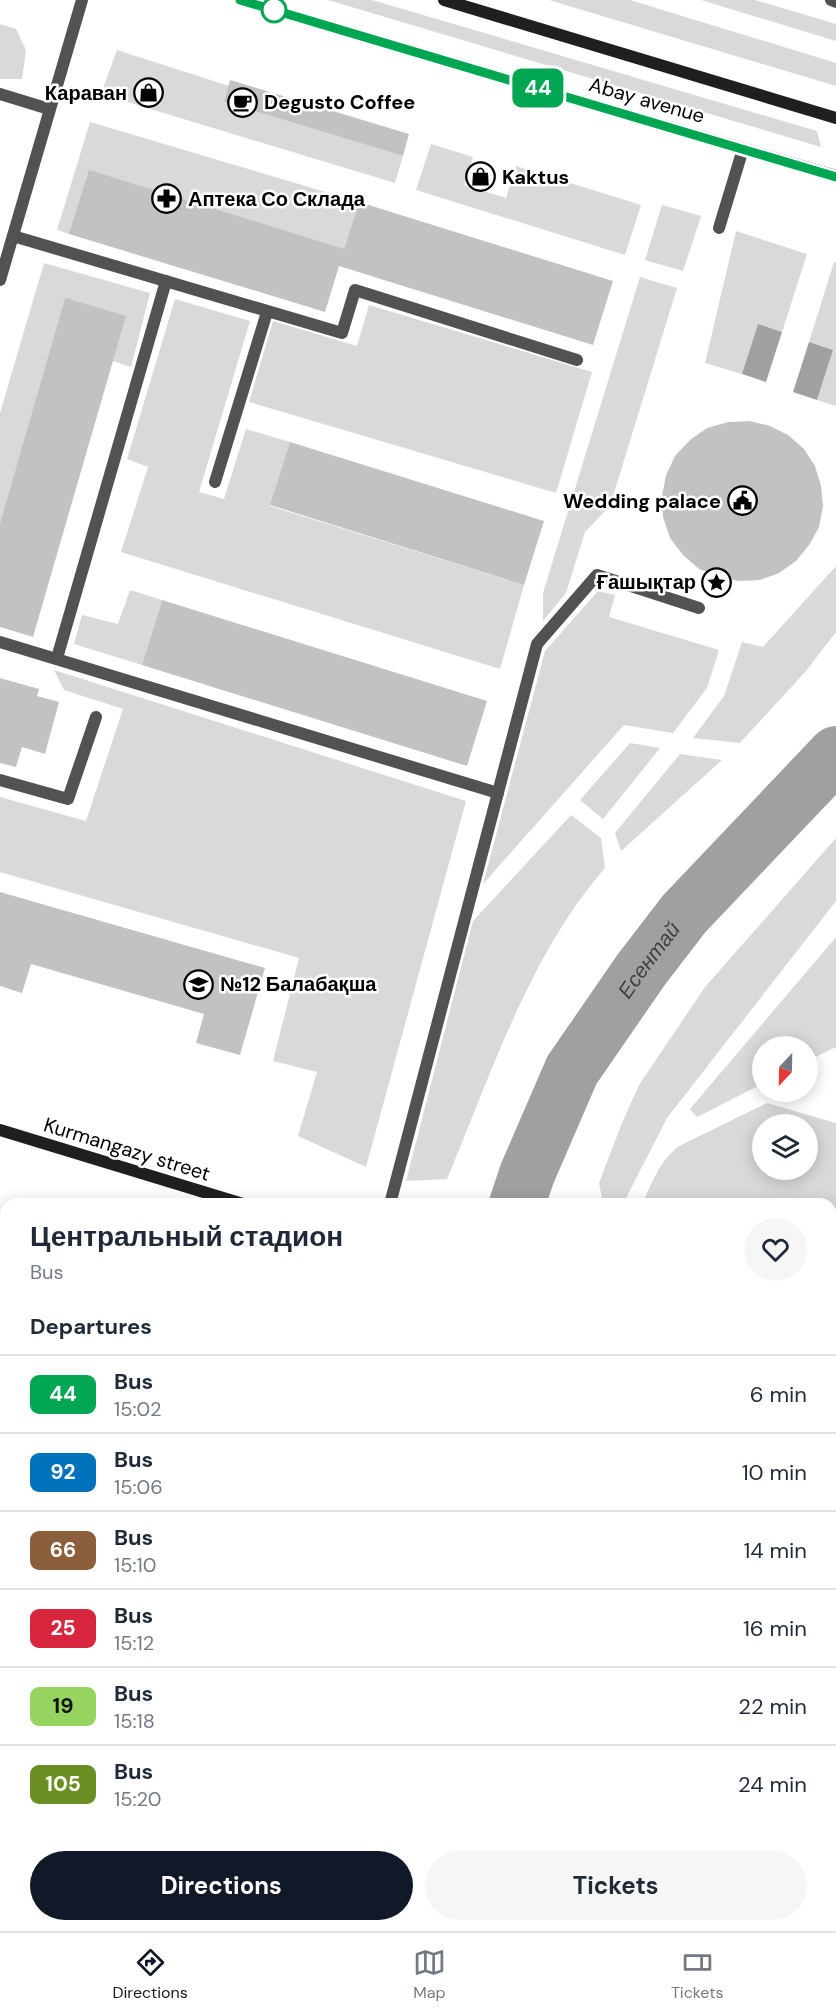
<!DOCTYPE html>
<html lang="en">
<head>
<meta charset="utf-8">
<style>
	body { margin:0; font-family:"DM Sans",sans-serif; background:#f6f6f7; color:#1f2937; height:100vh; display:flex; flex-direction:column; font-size:22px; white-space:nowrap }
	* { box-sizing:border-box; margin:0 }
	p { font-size:20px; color:#747a83 }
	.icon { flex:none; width:33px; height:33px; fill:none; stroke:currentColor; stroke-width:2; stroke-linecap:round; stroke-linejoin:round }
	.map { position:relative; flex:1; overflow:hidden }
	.details { position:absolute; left:0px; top:1198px; width:837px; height:734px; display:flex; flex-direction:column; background:#fff; border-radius:18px 18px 0 0; box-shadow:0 3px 15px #0003 }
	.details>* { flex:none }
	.badge { padding:0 12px; border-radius:9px; font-size:21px; line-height:39px }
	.needle { width:39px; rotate:202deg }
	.buttons { position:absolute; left:752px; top:1036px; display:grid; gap:12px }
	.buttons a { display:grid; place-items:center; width:66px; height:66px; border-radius:50%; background:#fff; box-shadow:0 3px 15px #0003; font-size:30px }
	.map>.badge { position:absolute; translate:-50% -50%; box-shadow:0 0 0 3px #fff }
	h2 { padding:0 30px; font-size:22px; line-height:54px }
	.round { display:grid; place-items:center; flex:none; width:63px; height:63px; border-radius:32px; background:#f6f6f7 }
	.headline { display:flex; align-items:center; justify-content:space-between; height:102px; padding:0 30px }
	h1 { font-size:28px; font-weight:700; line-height:45px }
	.cta { display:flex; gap:12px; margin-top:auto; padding:12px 30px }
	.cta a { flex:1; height:69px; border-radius:36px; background:#111827; color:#fff; font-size:24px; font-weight:700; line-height:69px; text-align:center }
	.cta a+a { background:#f6f6f7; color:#1f2937 }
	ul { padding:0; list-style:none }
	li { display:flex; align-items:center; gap:18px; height:78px; padding:0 30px; border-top:2px solid #e0e1e3 }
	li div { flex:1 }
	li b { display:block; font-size:22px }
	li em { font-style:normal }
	li .badge { min-width:66px; font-weight:700; text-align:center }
	.tab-bar { display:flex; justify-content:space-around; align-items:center; height:84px; border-top:2px solid #e0e1e3; background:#fff; font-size:16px; color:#747a83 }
	.tab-bar a { display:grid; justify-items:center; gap:3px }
	.tab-bar .on { color:#111827 }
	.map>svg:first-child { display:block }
	.green { fill:#d9d9d9; fill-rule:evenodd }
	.water { fill:#a0a0a0 }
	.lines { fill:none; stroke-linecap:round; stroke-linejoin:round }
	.river { stroke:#a0a0a0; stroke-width:56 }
	.building { fill:#c2c2c2 }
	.lane { stroke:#525252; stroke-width:12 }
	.street { stroke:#525252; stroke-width:12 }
	.secondary { stroke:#1f1f1f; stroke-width:12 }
	.line-casing { stroke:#fff; stroke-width:14 }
	.line { stroke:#00a651; stroke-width:9 }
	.stop-dot { fill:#fff; stroke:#00a651; stroke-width:3 }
	.labels { text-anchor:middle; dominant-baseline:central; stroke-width:5; stroke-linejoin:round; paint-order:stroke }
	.poi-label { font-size:20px; font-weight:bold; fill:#000; stroke:#fff; text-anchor:start }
	.street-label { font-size:20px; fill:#000; stroke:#fff }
	.water-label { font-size:21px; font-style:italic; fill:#414141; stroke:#fff }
</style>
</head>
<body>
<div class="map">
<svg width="836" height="1931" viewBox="0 0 836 1931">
	<rect width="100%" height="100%" fill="#fff"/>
	<g class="green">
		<polygon points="328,0 372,0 817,131 821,147"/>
		<polygon points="549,0 630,0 836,63 836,86"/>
		<polygon points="701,0 755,0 836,24 836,41"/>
		<polygon points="0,24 16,29 26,50 22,79 0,79"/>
		<polygon points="117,50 229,86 224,102 403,156 395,183 101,94"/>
		<polygon points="90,122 359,202 344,249 69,234 57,230"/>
		<polygon points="431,144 473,157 464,185 506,198 516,166 641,205 625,255 416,190"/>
		<polygon points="662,205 701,216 683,271 645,260"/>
		<polygon points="736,231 807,254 782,332 758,324 742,374 705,363"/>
		<polygon points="834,262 836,263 836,406 817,400 833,350 809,342"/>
		<polygon points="44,263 150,293 131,367 113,361 65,299 0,523 0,413"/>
		<polygon points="640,277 677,288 610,506 585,532 566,593 543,621 543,593"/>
		<polygon points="175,299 250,321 199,492 224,499 246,429 290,442 270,506 524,585 500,669 121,552 148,467 127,459"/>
		<polygon points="369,305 592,372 556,493 249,402 273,321 357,346"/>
		<polygon points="836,566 836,632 806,671 740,743 693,738 724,696 742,642 763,647"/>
		<polygon points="130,590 162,600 142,665 74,644 82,615 118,624"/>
		<polygon points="598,591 615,595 609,617 719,650 707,688 673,733 624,725 483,884 545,651"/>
		<polygon points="54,670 466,801 366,1167 298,1136 317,1072 273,1061 299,958 0,872 0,797 86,821 123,709 64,690"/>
		<polygon points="630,743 660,748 603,819 580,800"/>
		<polygon points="680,754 722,760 621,851 615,833"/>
		<path d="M571 815 601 838 605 868C530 954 491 1074 447 1179L406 1181 473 921Z"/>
		<polygon points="836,838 836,901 667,1118 623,1204 603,1204 599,1183 622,1123 639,1085 705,987"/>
		<polygon points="836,937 836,1047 807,1061 807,1047 762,1047 762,1084 697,1117 690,1109"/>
		<path d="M767 1103 836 1123V1324L831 1322V1204H642C652 1183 660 1160 679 1146ZM762 1125H807V1170H762Z"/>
		<polygon points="831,1641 836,1643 836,1715 831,1714"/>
	</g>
	<g class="water">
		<polygon points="758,324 782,332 766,382 742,374"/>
		<polygon points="809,342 833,350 817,400 793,392"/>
	</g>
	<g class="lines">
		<g class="river">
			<path id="s1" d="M517 1204 527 1174 572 1070 641 970 684 914 836 754"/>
			<polyline points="399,1931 399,1926"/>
		</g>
	</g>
	<g class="building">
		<polygon points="230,80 409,134 403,156 224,102"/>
		<polygon points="89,170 344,249 359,202 613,281 593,345 339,266 325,312 69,234"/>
		<polygon points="65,298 126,316 33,637 0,627 0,523"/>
		<polygon points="749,421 770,426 788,435 804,449 815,466 821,486 823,506 819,527 809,545 796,561 779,573 760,580 739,581 729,579 727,585 707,579 709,573 699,569 683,555 670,538 663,517 662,496 666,475 675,456 690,440 707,428 728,422"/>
		<polygon points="290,442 544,521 524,585 270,505"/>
		<polygon points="162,600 487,701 467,766 142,665"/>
		<polygon points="0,678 39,689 37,696 59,702 45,754 22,747 16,767 0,763"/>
		<polygon points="0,892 265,968 240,1055 196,1043 204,1014 31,964 22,993 0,986"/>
		<polygon points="0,1247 6,1249 6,1338 0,1336"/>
		<polygon points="0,1480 6,1482 6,1571 0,1569"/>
		<polygon points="0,1825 6,1827 6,1923 0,1921"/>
		<polygon points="17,1926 111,1926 109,1931 31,1931"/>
		<polygon points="235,1926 297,1926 296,1931 234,1931"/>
		<polygon points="600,1926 626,1926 640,1930 599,1931"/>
	</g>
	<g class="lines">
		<g class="lane">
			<polyline points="831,0 836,2"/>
			<polyline points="0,94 49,109"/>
			<polyline points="719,228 743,149"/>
			<polyline points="13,236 342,333 355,290 577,360"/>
			<polyline points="215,482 267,312"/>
			<polyline points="0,642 498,793"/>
			<polyline points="57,658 166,281"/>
			<polyline points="0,780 68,799 96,717"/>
			<polyline points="390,1204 537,644 597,575 699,608"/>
			<polyline points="831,1468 836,1469"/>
			<polyline points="832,1626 836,1612"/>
			<polyline points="831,1883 836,1885"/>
			<polyline points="556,1931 558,1926"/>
		</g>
		<polyline class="street" points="0,280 82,0"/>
		<g class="secondary">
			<polyline points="240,0 836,176"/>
			<polyline points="444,0 836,118"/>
			<polyline points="0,1130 243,1204"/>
			<polyline points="831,1378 836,1380"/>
		</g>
	</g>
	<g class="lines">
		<defs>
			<polyline id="line" points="240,0 836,177"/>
		</defs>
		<use href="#line" class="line-casing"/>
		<use href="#line" class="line"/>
	</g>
	<defs>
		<symbol id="shop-ring" viewBox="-11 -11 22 22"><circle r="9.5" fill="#fff" stroke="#000" stroke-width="1.5"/><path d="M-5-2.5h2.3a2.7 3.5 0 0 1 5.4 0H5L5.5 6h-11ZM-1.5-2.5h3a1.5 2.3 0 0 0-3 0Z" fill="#000"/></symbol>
		<symbol id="cafe-ring" viewBox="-11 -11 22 22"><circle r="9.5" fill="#fff" stroke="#000" stroke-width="1.5"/><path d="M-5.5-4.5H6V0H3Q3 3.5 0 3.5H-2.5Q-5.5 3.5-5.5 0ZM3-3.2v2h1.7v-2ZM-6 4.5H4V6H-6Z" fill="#000"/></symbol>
		<symbol id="pharmacy-ring" viewBox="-11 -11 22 22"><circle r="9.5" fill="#fff" stroke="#000" stroke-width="1.5"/><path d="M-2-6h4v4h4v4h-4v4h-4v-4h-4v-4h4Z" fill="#000"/></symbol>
		<symbol id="civic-ring" viewBox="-11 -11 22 22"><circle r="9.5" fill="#fff" stroke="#000" stroke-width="1.5"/><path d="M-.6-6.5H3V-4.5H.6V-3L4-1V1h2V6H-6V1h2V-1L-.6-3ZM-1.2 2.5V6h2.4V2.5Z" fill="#000"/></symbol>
		<symbol id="sight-ring" viewBox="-11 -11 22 22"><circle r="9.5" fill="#fff" stroke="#000" stroke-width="1.5"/><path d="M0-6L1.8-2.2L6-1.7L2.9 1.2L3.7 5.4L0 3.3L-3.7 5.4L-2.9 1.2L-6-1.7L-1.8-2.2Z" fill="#000"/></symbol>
		<symbol id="school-ring" viewBox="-11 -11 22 22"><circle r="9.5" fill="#fff" stroke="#000" stroke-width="1.5"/><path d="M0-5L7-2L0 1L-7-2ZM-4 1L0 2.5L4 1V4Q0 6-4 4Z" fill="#000"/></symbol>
	</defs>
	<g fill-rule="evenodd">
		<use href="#shop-ring" x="132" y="76" width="33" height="33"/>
		<use href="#cafe-ring" x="226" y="86" width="33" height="33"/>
		<use href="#shop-ring" x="464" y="160" width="33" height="33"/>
		<use href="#pharmacy-ring" x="150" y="182" width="33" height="33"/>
		<use href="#civic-ring" x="726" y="484" width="33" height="33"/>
		<use href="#sight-ring" x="700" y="566" width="33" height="33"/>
		<use href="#school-ring" x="182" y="968" width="33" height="33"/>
	</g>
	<circle class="stop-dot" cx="274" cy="10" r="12"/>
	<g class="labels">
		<g class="poi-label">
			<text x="127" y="93" text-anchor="end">Караван</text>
			<text x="264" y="102">Degusto Coffee</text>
			<text x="502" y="177">Kaktus</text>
			<text x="188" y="199">Аптека Со Склада</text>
			<text x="721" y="501" text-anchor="end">Wedding palace</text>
			<text x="696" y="582" text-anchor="end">Ғашықтар</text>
			<text x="220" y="984">№12 Балабақша</text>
		</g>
		<g class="street-label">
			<text transform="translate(647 100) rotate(16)">Abay avenue</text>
			<text transform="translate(127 1149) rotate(17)">Kurmangazy street</text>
		</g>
		<g class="water-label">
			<text stroke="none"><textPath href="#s1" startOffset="279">Есентай</textPath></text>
		</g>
	</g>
</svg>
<div class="buttons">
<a><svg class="needle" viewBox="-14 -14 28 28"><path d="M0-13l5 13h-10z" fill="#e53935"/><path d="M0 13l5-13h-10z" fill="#747a83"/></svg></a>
<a><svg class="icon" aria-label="layers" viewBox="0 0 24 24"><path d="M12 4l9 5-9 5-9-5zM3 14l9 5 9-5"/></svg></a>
</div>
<b class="badge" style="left:538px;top:88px;background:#00a651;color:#fff">44</b>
<section class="details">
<div class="headline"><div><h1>Центральный стадион</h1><p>Bus</p></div><a class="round"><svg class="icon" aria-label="heart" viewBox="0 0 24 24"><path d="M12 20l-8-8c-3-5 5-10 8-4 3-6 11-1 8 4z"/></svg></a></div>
<h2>Departures</h2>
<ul>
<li><span class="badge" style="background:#00a651;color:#fff">44</span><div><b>Bus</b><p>15:02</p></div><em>6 min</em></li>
<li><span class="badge" style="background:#0072bc;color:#fff">92</span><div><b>Bus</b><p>15:06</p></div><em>10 min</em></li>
<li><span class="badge" style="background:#8b5e3c;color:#fff">66</span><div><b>Bus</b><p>15:10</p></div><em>14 min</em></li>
<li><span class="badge" style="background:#d7263d;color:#fff">25</span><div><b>Bus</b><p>15:12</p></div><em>16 min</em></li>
<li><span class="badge" style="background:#96d35f;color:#111">19</span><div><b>Bus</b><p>15:18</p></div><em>22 min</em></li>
<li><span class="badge" style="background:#6b8e23;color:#fff">105</span><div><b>Bus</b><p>15:20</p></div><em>24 min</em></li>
</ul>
<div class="cta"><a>Directions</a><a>Tickets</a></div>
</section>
</div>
<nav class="tab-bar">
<a class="on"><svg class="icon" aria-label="directions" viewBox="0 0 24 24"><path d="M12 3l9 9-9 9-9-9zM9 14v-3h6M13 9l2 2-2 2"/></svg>Directions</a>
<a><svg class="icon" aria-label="map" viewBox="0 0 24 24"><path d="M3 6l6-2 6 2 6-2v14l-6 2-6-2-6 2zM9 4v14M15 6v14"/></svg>Map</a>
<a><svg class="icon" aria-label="tickets" viewBox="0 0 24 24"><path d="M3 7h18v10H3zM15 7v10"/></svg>Tickets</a>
</nav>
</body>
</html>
